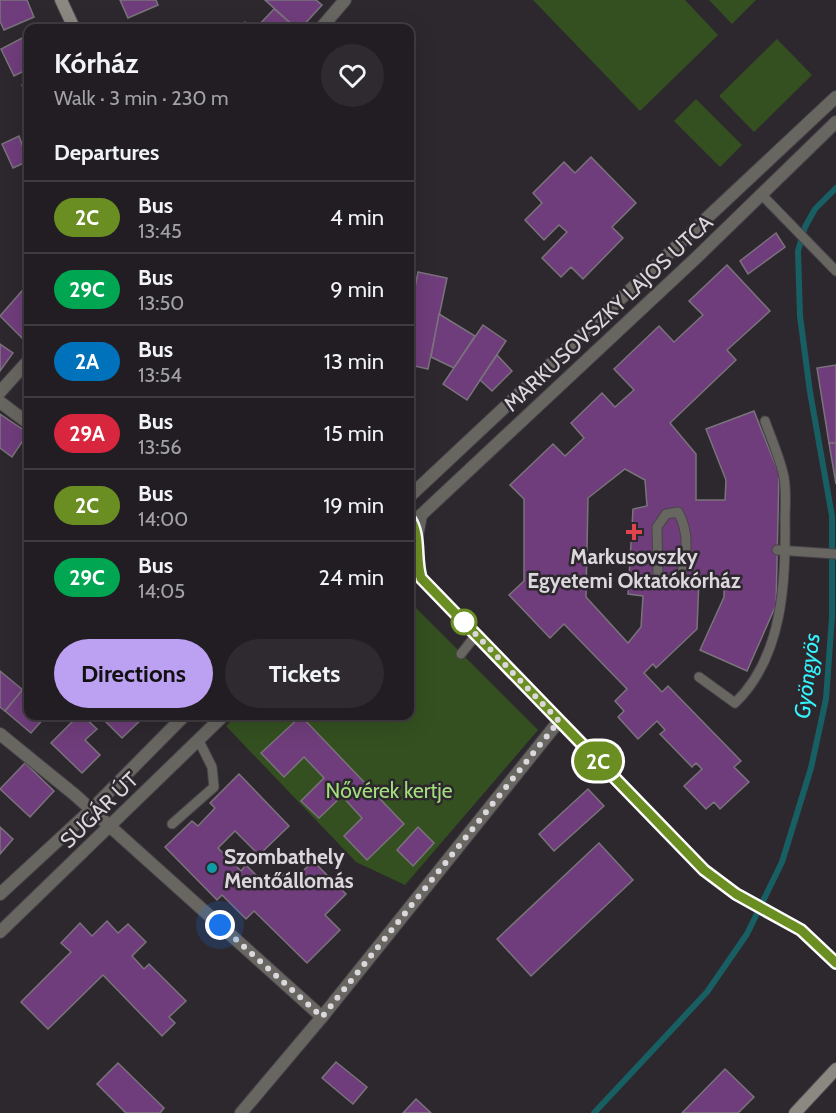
<!DOCTYPE html>
<html lang="en">
<head>
<meta charset="utf-8">
<style>
	body { margin:0; font-family:Cabin,sans-serif; background:#2e2a2f; color:#f1f3f6; height:100vh; display:flex; flex-direction:column; font-size:22px; white-space:nowrap }
	* { box-sizing:border-box; margin:0 }
	p { font-size:20px; color:#a2a2a5 }
	.icon { flex:none; width:33px; height:33px; fill:none; stroke:currentColor; stroke-width:2; stroke-linecap:round; stroke-linejoin:round }
	.map { position:relative; flex:1; overflow:hidden }
	.details { position:absolute; left:24px; top:24px; width:390px; height:696px; display:flex; flex-direction:column; background:#221d22; border-radius:12px; box-shadow:0 6px 24px #0002,0 0 0 2px #3f3b40 }
	.details>* { flex:none }
	.badge { padding:0 12px; border-radius:20px; font-size:21px; line-height:39px }
	.you { position:absolute; width:30px; height:30px; margin:-15px; border:4px solid #fff; border-radius:50%; background:#1a73e8; box-shadow:0 0 0 9px #1a73e833 }
	.map>.badge { position:absolute; translate:-50% -50%; box-shadow:0 0 0 3px #fff }
	h2 { padding:0 30px; font-size:22px; line-height:54px }
	.round { display:grid; place-items:center; flex:none; width:63px; height:63px; border-radius:32px; background:#2e2a2f }
	.head { display:flex; align-items:center; justify-content:space-between; height:102px; padding:0 30px }
	h1 { font-size:28px; font-weight:800; line-height:45px }
	.action { display:flex; gap:12px; margin-top:auto; padding:12px 30px }
	.action a { flex:1; height:69px; border-radius:36px; background:#bca0f2; color:#111; font-size:24px; font-weight:800; line-height:69px; text-align:center }
	.action a+a { background:#2e2a2f; color:#f1f3f6 }
	ul { padding:0; list-style:none }
	li { display:flex; align-items:center; gap:18px; height:72px; padding:0 30px; border-top:2px solid #3f3b40 }
	li div { flex:1 }
	li b { display:block; font-size:22px }
	li em { font-style:normal }
	li .badge { min-width:66px; font-weight:700; text-align:center }
	.map>svg:first-child { display:block }
	.green { fill:#345020 }
	.lines { fill:none; stroke-linecap:round; stroke-linejoin:round }
	.stream { stroke:#185f63; stroke-width:6 }
	.building { fill:#6f3d7b; stroke:#7a737c; stroke-width:1.5; fill-rule:evenodd }
	.lane-casing { stroke:#49434a; stroke-width:11 }
	.street-casing { stroke:#49434a; stroke-width:14 }
	.secondary-casing { stroke:#49434a; stroke-width:14 }
	.lane { stroke:#686661; stroke-width:9 }
	.street { stroke:#686661; stroke-width:12 }
	.secondary { stroke:#8b8881; stroke-width:12 }
	.line-casing { stroke:#fff; stroke-width:14 }
	.line { stroke:#6b8e23; stroke-width:9 }
	.walk { stroke:#dbd7dc; stroke-width:6; stroke-dasharray:0 10.8 }
	.health-dot { fill:#e0444e; stroke:#2d272e; stroke-width:2 }
	.stop-dot { fill:#fff; stroke:#6b8e23; stroke-width:3 }
	.culture-dot { fill:#0f9aa8; stroke:#2d272e; stroke-width:2 }
	.labels { text-anchor:middle; dominant-baseline:central; stroke-width:5; stroke-linejoin:round; paint-order:stroke }
	.street-label { font-size:21px; fill:#dbd7dc; stroke:#2d272e }
	.poi-label { font-size:21px; font-weight:bold; fill:#dbd7dc; stroke:#2d272e }
	.park-label { font-size:21px; fill:#a3de7c; stroke:#2d272e }
	.water-label { font-size:22px; font-style:italic; fill:#34f5fe; stroke:#2d272e }
</style>
</head>
<body>
<div class="map">
<svg width="836" height="1113" viewBox="0 0 836 1113">
	<rect width="100%" height="100%" fill="#2d272e"/>
	<g class="green">
		<polygon points="533,0 685,0 718,35 640,111"/>
		<polygon points="709,0 756,0 732,24"/>
		<polygon points="777,39 812,75 754,132 719,96"/>
		<polygon points="696,99 742,145 720,167 674,121"/>
		<polygon points="410,602 538,730 405,885 356,862 226,726 237,716 410,716"/>
	</g>
	<g class="lines">
		<polyline class="stream" points="594,1113 707,992 747,934 782,862 811,768 826,699 832,617 832,516 810,392 800,316 798,251 805,227 815,209 836,188"/>
	</g>
	<g class="building">
		<polygon points="0,0 27,0 34,17 4,30 0,21"/>
		<polygon points="120,0 156,0 158,5 128,18"/>
		<polygon points="265,0 316,0 322,5 301,28 296,28"/>
		<polygon points="274,9 296,28 256,28"/>
		<polygon points="245,22 252,28 239,28"/>
		<polygon points="170,23 173,28 157,28"/>
		<polygon points="28,35 28,69 14,76 1,49"/>
		<polygon points="28,82 28,100 22,85"/>
		<polygon points="19,136 28,161 13,168 2,144"/>
		<polygon points="591,157 636,203 612,227 623,238 583,279 571,267 561,277 542,258 567,232 559,225 544,240 525,220 542,203 533,193 564,162 575,173"/>
		<polygon points="776,233 785,247 748,274 740,261"/>
		<path d="M727 265 770 311 727 350 736 360 670 423 696 454V500H725L726 480 706 429 754 411 779 474 776 605 747 671 700 650 724 597V580H699L697 629 656 668 653 664 644 673 662 692 668 686 741 761 734 767 749 782 720 809 714 802 706 809 684 786 702 769 696 763 692 767 660 734 665 730 657 721 638 739 618 717 624 711 615 701 627 689 564 624 550 638 509 595 524 581V499L510 485 553 444 565 456 584 438 571 423 602 393 615 407 634 390 614 369 659 326 674 342 703 315 689 301ZM625 469 645 480 647 506 633 509 628 594 643 596 641 627 628 643 586 597 588 498Z"/>
		<polygon points="418,272 447,278 428,369 410,365 410,313"/>
		<polygon points="28,284 28,333 23,339 0,316"/>
		<polygon points="439,314 475,336 454,368 431,357"/>
		<polygon points="483,325 506,341 467,400 443,384"/>
		<polygon points="0,344 13,353 0,371"/>
		<polygon points="497,355 512,371 492,391 480,380"/>
		<polygon points="836,365 836,443 829,443 817,368"/>
		<polygon points="0,414 28,433 12,457 0,448"/>
		<polygon points="829,443 836,443 836,484"/>
		<polygon points="0,671 23,690 5,711 0,707"/>
		<polygon points="28,683 28,716 46,716 31,733 5,711"/>
		<polygon points="78,716 83,716 97,729 85,740 100,755 82,773 51,743"/>
		<polygon points="100,716 145,716 122,738"/>
		<polygon points="301,716 404,824 367,860 344,836 362,818 342,796 319,818 301,801 324,778 304,757 284,777 261,753"/>
		<polygon points="25,763 54,791 30,817 0,789"/>
		<polygon points="239,774 289,826 259,855 235,831 218,848 241,871 246,865 269,888 284,873 292,882 313,861 346,894 325,915 340,930 307,963 254,911 246,919 222,895 217,900 165,847 192,821 198,826 215,808 210,803"/>
		<polygon points="588,789 604,806 554,851 539,834"/>
		<polygon points="0,827 13,839 0,854"/>
		<polygon points="418,827 434,843 413,866 397,850"/>
		<polygon points="599,843 633,880 531,976 497,939"/>
		<polygon points="107,921 118,933 128,924 146,942 132,956 144,969 149,964 186,1001 169,1017 175,1023 162,1036 103,975 48,1029 21,1002 71,952 61,943 80,923 92,936"/>
		<polygon points="336,1062 367,1087 353,1104 322,1078"/>
		<polygon points="118,1063 164,1108 160,1113 126,1113 97,1084"/>
		<polygon points="725,1069 754,1097 738,1113 682,1113"/>
		<polygon points="416,1099 431,1113 403,1113"/>
	</g>
	<g class="lines">
		<defs>
			<g id="lane">
				<polyline points="761,194 836,271"/>
				<path d="M678 512C690 533 687 556 680 579L669 583 658 576 657 527 666 514Z"/>
				<polyline points="777,550 836,554"/>
				<polyline points="461,654 476,635"/>
				<path d="M699 677 735 703C783 657 786 581 785 519 785 504 787 487 783 473 779 456 771 438 765 421"/>
				<polyline points="172,824 214,787 212,767 199,741"/>
			</g>
			<g id="street">
				<polyline points="321,28 345,0"/>
				<polyline points="0,392 28,361"/>
				<polyline points="0,402 28,423"/>
				<polyline points="410,496 836,97"/>
				<polyline points="417,536 421,515 696,258 836,122"/>
				<polyline points="0,734 75,795 322,1017"/>
				<polyline points="0,894 91,810 184,716"/>
				<polyline points="0,932 223,716"/>
				<polyline points="241,1113 322,1017 559,721"/>
			</g>
			<g id="secondary">
				<polyline points="61,0 74,28"/>
				<path d="M410 519C421 535 415 559 421 578"/>
				<polyline points="410,572 421,578 704,870 736,894 801,930 836,963"/>
				<polyline points="795,1113 836,1069"/>
			</g>
		</defs>
		<use href="#lane" class="lane-casing"/>
		<use href="#street" class="street-casing"/>
		<use href="#secondary" class="secondary-casing"/>
		<use href="#lane" class="lane"/>
		<use href="#street" class="street"/>
		<use href="#secondary" class="secondary"/>
	</g>
	<g class="lines">
		<defs>
			<path id="line" d="M410 519C421 535 415 559 421 578L704 870 736 894 801 930 836 963"/>
		</defs>
		<use href="#line" class="line-casing"/>
		<use href="#line" class="line"/>
		<polyline class="walk" points="220,925 322,1017 559,721 464,622"/>
	</g>
	<path class="health-dot" d="M631 523h6v6h6v6h-6v6h-6v-6h-6v-6h6z"/>
	<circle class="stop-dot" cx="464" cy="622" r="12"/>
	<circle class="culture-dot" cx="212" cy="868" r="6"/>
	<g class="labels">
		<g class="street-label">
			<text transform="translate(608 313) rotate(-43)">MARKUSOVSZKY LAJOS UTCA</text>
			<text transform="translate(99 810) rotate(-44)">SUGÁR ÚT</text>
		</g>
		<g class="poi-label">
			<text x="634" y="556">Markusovszky<tspan x="634" dy="24">Egyetemi Oktatókórház</tspan></text>
			<text x="224" y="856" text-anchor="start">Szombathely<tspan x="224" dy="24">Mentőállomás</tspan></text>
		</g>
		<g class="park-label">
			<text x="389" y="790">Nővérek kertje</text>
		</g>
		<g class="water-label">
			<text transform="translate(807 676) rotate(-83)">Gyöngyös</text>
		</g>
	</g>
</svg>
<div class="you" style="left:220px;top:925px"></div>
<b class="badge" style="left:598px;top:761px;background:#6b8e23;color:#fff">2C</b>
<section class="details">
<div class="head"><div><h1>Kórház</h1><p>Walk · 3 min · 230 m</p></div><a class="round"><svg class="icon" aria-label="heart" viewBox="0 0 24 24"><path d="M12 20l-8-8c-3-5 5-10 8-4 3-6 11-1 8 4z"/></svg></a></div>
<h2>Departures</h2>
<ul>
<li><span class="badge" style="background:#6b8e23;color:#fff">2C</span><div><b>Bus</b><p>13:45</p></div><em>4 min</em></li>
<li><span class="badge" style="background:#00a651;color:#fff">29C</span><div><b>Bus</b><p>13:50</p></div><em>9 min</em></li>
<li><span class="badge" style="background:#0072bc;color:#fff">2A</span><div><b>Bus</b><p>13:54</p></div><em>13 min</em></li>
<li><span class="badge" style="background:#d7263d;color:#fff">29A</span><div><b>Bus</b><p>13:56</p></div><em>15 min</em></li>
<li><span class="badge" style="background:#6b8e23;color:#fff">2C</span><div><b>Bus</b><p>14:00</p></div><em>19 min</em></li>
<li><span class="badge" style="background:#00a651;color:#fff">29C</span><div><b>Bus</b><p>14:05</p></div><em>24 min</em></li>
</ul>
<div class="action"><a>Directions</a><a>Tickets</a></div>
</section>
</div>
</body>
</html>
